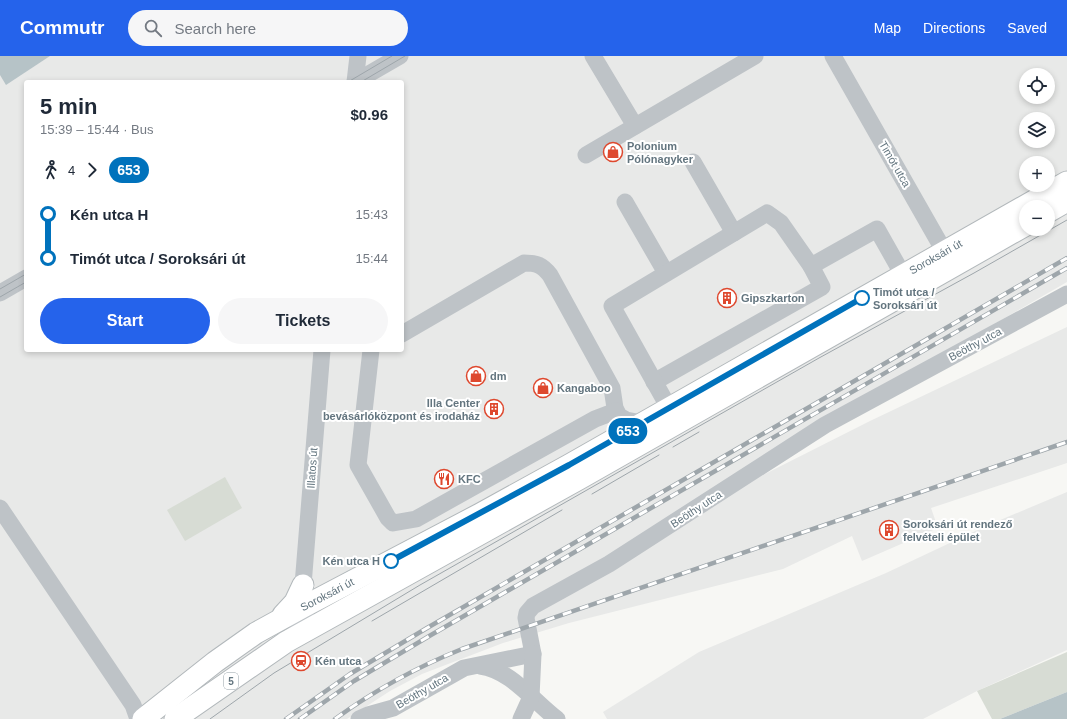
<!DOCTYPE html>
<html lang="en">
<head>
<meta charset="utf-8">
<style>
	body { margin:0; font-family:Helvetica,sans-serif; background:#f6f6f7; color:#1f2937; height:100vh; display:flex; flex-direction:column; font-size:15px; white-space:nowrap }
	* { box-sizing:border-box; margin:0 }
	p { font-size:13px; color:#747a83 }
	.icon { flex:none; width:22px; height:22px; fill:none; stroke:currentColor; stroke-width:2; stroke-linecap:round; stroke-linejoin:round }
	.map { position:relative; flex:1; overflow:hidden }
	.side { position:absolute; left:24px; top:24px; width:380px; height:272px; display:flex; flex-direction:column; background:#fff; border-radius:4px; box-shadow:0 2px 6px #0003 }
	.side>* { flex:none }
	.badge { padding:0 8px; border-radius:13px; font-size:14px; line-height:26px }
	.fabs { position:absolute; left:1019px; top:12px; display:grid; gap:8px }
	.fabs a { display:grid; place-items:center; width:36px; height:36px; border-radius:50%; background:#fff; box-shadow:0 2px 6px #0003; font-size:20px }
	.map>.badge { position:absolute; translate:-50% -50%; box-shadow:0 0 0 2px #fff }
	.legs { display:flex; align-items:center; gap:6px; height:44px; padding:0 16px; font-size:13px }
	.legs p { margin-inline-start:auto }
	.overview { display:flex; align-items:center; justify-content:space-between; height:68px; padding:0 16px }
	h1 { font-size:22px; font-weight:700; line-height:30px }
	.action { display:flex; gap:8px; margin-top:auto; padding:8px 16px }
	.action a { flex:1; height:46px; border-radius:24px; background:#2563eb; color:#fff; font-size:16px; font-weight:700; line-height:46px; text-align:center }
	.action a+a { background:#f6f6f7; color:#1f2937 }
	ul { padding:0 16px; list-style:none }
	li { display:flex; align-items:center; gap:14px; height:44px; font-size:15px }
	li i { display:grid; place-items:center; width:6px; height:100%; margin:0 5px; background:currentColor }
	li i::after { content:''; width:10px; height:10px; margin:-5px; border:3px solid; border-radius:50%; background:#fff }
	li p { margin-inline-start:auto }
	li:first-child i { background:linear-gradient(#0000 50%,currentColor 0) }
	li:last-child i { background:linear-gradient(currentColor 50%,#0000 0) }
	header { display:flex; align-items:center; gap:24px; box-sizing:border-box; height:56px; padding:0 20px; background:#2563eb; color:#fff }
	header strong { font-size:19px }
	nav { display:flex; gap:22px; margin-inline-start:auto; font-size:14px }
	.search { width:280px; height:36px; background:#f6f6f7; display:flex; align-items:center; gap:10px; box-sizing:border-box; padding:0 14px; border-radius:22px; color:#747a83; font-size:15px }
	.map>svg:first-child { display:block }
	.built { fill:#e8e9e8; fill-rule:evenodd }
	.green { fill:#d7dcd4 }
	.water { fill:#b6c3c7 }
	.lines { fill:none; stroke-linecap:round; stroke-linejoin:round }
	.major-casing { stroke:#b2b8bb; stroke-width:23 }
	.minor { stroke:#bec3c7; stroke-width:17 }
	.major { stroke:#fff; stroke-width:21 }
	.tram { stroke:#9ea6ab; stroke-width:1 }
	.rail-casing { stroke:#9ea6ab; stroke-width:4.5 }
	.rail { stroke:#fff; stroke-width:3; stroke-dasharray:9; stroke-linecap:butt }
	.line-1-casing { stroke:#fff; stroke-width:9 }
	.line-1 { stroke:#0072bc; stroke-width:6 }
	.stop-1-dot { fill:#fff; stroke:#0072bc; stroke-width:2 }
	.labels { text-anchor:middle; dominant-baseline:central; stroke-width:4; stroke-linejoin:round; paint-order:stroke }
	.shield { fill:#fff; stroke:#929ea5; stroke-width:1 }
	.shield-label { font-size:10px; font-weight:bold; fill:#63757f }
	.poi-label { font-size:11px; font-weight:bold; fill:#63757f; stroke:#fff; text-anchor:start }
	.street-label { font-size:11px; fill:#63757f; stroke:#fff }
	.stop-label { font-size:11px; font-weight:bold; fill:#63757f; stroke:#fff; text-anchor:start }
</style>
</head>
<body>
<header>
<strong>Commutr</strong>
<div class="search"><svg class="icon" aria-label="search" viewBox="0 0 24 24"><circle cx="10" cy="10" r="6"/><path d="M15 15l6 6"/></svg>Search here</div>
<nav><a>Map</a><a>Directions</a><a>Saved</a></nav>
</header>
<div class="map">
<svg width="1067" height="663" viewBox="0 0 1067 663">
	<rect width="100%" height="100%" fill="#f7f7f4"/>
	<g class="built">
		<path d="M0 0H1067V226L785 389 763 419 870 365 1067 271V407L931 452 938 472 862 505 852 480 783 513 569 567 503 587 422 618 390 635 347 663H0ZM1026 19H1048V41H1026ZM26 26H402V294H26ZM1026 63H1048V85H1026ZM1026 107H1048V129H1026ZM1026 151H1048V173H1026Z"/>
		<polygon points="1067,436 1067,594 977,635 923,663 607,663 603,656 699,596 886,517 986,470"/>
	</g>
	<g class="green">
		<polygon points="225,421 242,452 185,485 167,454"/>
		<polygon points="1067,596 1067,636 1000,663 992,663 977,635"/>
	</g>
	<g class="water">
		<polygon points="0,0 50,0 6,29 0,19"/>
		<polygon points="1067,636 1067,663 1000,663"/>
	</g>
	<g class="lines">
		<defs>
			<g id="major">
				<polyline points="1048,156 1067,145"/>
				<polyline points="283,559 295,546 303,529"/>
				<path id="s1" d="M143 663 215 606 256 577 305 550 480 458 569 409 1067 126"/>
				<polyline points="175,663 286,586 579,423 1026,169"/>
			</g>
		</defs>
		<use href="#major" class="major-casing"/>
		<g class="minor">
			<polyline points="593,0 635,70"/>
			<polyline points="833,0 944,195 955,202"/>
			<polyline points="355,26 400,0"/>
			<polyline points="355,26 358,0"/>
			<polyline points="586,99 755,0"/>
			<polyline points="693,106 734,177"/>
			<polyline points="625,146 666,217"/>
			<polyline points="0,237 26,222"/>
			<path d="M402 278 524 207C537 207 542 209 550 219L606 321 612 332 615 352 619 360 626 364 642 367"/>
			<polyline points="371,294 358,409 388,462 393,467 416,463 595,363 616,355"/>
			<polyline points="654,326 822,231 811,210"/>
			<polyline points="669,352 612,250 767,157 781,167 811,210 877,173 903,219"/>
			<polyline points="0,452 133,649 138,663"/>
			<path d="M290 582C294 578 300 575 302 570 308 559 304 542 303 529L322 294"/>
			<path d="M480 610C511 614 533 645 557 663"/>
			<polyline points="359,663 368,659 393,652 464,612 533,598 526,562 527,557 533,550 609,508 825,369 1067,238"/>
			<polyline points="521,663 531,641 533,598"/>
		</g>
		<use href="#major" class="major"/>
		<g class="tram">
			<polyline points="348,26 392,0"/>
			<polyline points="361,26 405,0"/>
			<polyline points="0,233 26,218"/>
			<polyline points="0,241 26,226"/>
			<polyline points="673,391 699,376"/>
			<polyline points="592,438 659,399"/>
			<polyline points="372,565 562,454"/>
			<polyline points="210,663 274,617 420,529 819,302 974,217 1067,164"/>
		</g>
		<defs>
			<g id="rail">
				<polyline points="286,663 350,618 427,572 1067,202"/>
				<polyline points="300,663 354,625 431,579 1067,212"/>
				<path d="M335 663C375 634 417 611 462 593L1067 386"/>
			</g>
		</defs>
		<use href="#rail" class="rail-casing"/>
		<use href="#rail" class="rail"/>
	</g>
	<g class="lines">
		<defs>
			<polyline id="line-1" points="391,505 569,409 862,242"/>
		</defs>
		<use href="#line-1" class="line-1-casing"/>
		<use href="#line-1" class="line-1"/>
	</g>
	<defs>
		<symbol id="shop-ring" viewBox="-11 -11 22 22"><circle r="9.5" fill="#fff" stroke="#de482e" stroke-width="1.5"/><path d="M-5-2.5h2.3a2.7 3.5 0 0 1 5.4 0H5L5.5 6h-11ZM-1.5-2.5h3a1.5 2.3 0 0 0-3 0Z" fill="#de482e"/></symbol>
		<symbol id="building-ring" viewBox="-11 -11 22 22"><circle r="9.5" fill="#fff" stroke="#de482e" stroke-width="1.5"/><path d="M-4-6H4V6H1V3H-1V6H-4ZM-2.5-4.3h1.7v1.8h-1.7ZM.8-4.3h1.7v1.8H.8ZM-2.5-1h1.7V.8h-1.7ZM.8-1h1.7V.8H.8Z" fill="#de482e"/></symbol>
		<symbol id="restaurant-ring" viewBox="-11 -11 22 22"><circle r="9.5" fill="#fff" stroke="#de482e" stroke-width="1.5"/><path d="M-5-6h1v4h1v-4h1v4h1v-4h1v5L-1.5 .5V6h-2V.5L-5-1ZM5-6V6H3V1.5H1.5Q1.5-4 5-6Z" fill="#de482e"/></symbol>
		<symbol id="station-ring" viewBox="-11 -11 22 22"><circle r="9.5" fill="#fff" stroke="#de482e" stroke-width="1.5"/><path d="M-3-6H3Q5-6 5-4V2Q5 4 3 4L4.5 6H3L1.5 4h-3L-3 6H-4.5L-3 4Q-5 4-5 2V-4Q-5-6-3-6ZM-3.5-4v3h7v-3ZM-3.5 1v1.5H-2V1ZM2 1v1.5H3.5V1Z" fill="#de482e"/></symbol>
	</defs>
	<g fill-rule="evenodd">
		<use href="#shop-ring" x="602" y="85" width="22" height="22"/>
		<use href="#building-ring" x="716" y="231" width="22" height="22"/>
		<use href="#shop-ring" x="465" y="309" width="22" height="22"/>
		<use href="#shop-ring" x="532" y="321" width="22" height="22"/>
		<use href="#building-ring" x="483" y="342" width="22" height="22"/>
		<use href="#restaurant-ring" x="433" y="412" width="22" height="22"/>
		<use href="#building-ring" x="878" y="463" width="22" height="22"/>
		<use href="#station-ring" x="290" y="594" width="22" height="22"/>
	</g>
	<g class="stop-1-dot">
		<circle cx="862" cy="242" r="7"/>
		<circle cx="391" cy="505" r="7"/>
	</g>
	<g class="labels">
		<rect class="shield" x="224" y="617" width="14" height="16" rx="3"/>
		<g class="shield-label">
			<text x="231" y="625">5</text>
		</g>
		<g class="poi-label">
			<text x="627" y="90">Polonium<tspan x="627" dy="13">Pólónagyker</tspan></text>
			<text x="741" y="242">Gipszkarton</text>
			<text x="490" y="320">dm</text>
			<text x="557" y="332">Kangaboo</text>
			<text x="480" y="347" text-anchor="end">Illa Center<tspan x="480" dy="13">bevásárlóközpont és irodaház</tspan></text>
			<text x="458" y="423">KFC</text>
			<text x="903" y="468">Soroksári út rendező<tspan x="903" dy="13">felvételi épület</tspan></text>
			<text x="315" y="605">Kén utca</text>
		</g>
		<g class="street-label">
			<text transform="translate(895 108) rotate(60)">Timót utca</text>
			<text stroke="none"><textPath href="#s1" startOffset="919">Soroksári út</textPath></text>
			<text transform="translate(975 288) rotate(-28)">Beöthy utca</text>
			<text transform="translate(312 412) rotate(-86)">Illatos út</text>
			<text transform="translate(696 453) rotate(-33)">Beöthy utca</text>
			<text stroke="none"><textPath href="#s1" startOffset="223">Soroksári út</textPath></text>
			<text transform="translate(422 635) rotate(-30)">Beöthy utca</text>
		</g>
		<g class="stop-label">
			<text x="873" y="236">Timót utca /<tspan x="873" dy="13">Soroksári út</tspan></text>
			<text x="380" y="505" text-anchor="end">Kén utca H</text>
		</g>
	</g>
</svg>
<div class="fabs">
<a><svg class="icon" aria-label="locate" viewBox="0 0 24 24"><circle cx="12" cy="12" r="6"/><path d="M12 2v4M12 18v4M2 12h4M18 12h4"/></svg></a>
<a><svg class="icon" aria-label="layers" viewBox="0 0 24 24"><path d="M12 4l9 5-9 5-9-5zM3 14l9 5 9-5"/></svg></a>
<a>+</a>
<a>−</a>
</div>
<b class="badge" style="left:628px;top:375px;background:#0072bc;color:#fff">653</b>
<section class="side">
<div class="overview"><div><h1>5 min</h1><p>15:39 – 15:44 · Bus</p></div><b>$0.96</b></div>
<div class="legs"><svg class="icon" aria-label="walk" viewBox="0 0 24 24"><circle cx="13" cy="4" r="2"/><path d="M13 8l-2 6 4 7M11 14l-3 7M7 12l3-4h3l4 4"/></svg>4<svg class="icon" aria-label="forward" viewBox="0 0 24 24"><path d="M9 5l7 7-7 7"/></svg><b class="badge" style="background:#0072bc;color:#fff">653</b></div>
<ul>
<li><i style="color:#0072bc"></i><b>Kén utca H</b><p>15:43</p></li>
<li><i style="color:#0072bc"></i><b>Timót utca / Soroksári út</b><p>15:44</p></li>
</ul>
<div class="action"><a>Start</a><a>Tickets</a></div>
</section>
</div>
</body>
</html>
